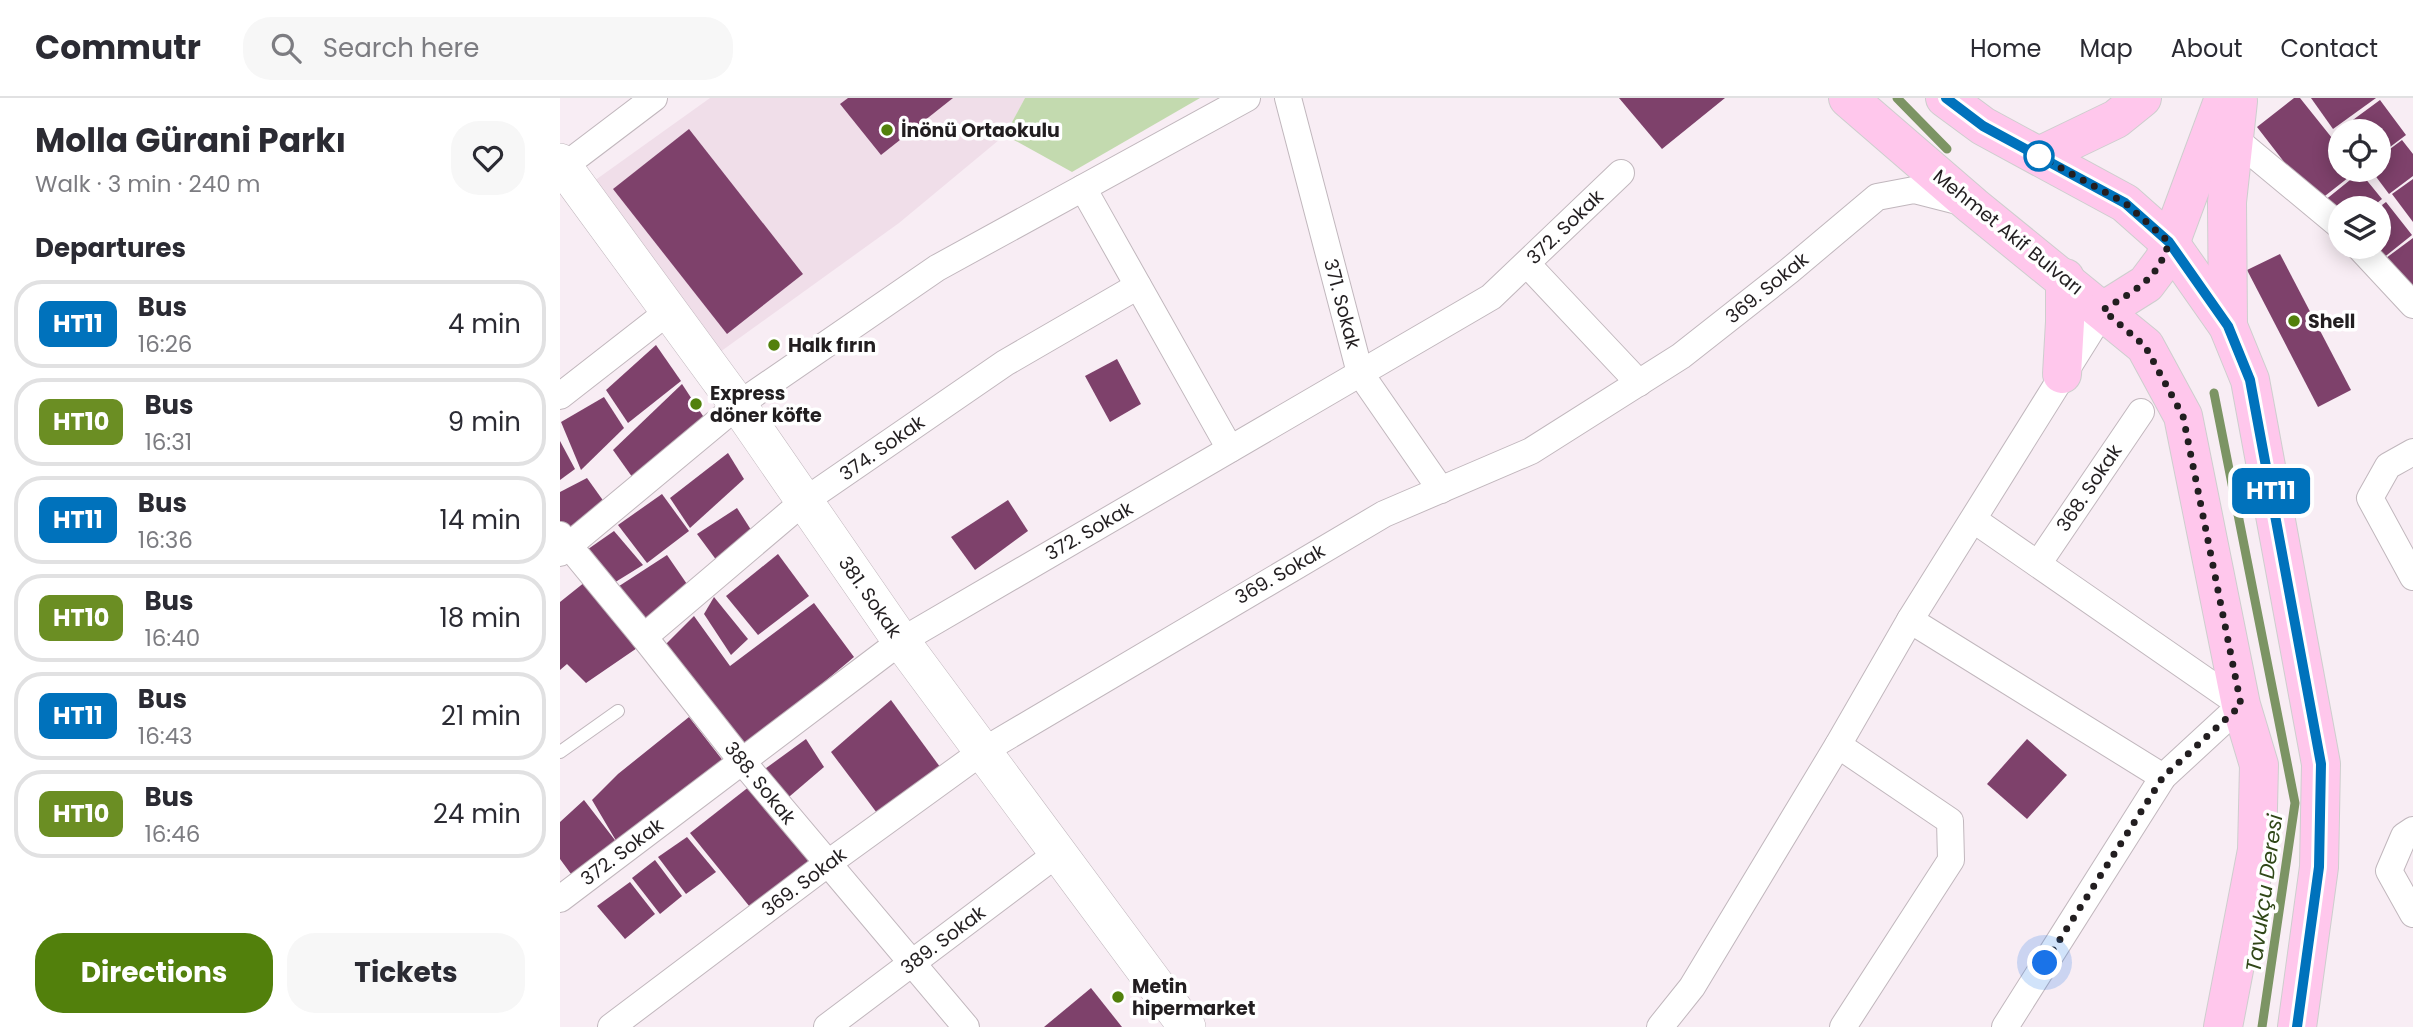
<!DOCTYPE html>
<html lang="en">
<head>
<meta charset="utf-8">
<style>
	body { margin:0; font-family:Poppins,sans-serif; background:#f7f7f7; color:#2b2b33; height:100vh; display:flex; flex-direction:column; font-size:26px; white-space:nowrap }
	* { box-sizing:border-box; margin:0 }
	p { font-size:23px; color:#7c7c81 }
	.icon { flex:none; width:38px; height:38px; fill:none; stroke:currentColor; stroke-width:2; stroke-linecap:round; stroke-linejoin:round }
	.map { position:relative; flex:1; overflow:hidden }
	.side { display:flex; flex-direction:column; background:#fff; width:560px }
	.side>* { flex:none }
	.badge { padding:0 14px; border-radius:10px; font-size:24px; line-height:46px }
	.controls { position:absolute; left:1768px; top:21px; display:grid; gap:14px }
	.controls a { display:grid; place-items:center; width:63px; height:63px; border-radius:50%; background:#fff; box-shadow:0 4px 18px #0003; font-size:35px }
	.you { position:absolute; width:35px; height:35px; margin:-18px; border:5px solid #fff; border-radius:50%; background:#1a73e8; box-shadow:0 0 0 10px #1a73e833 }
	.map>.badge { position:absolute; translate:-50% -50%; box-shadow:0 0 0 4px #fff }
	h2 { padding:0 35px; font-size:26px; line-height:63px }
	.round { display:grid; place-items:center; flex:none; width:74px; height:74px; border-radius:28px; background:#f7f7f7 }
	.head { display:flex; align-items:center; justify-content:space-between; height:119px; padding:0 35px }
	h1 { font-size:33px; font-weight:700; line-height:52px }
	.action { display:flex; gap:14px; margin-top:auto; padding:14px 35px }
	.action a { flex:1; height:80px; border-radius:28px; background:#52800c; color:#fff; font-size:28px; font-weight:700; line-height:80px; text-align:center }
	.action a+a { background:#f7f7f7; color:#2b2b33 }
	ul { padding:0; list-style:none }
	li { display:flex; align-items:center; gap:21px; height:88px; margin:0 14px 10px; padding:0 21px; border:4px solid #e1e1e2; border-radius:28px }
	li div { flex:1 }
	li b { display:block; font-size:26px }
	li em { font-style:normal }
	li .badge { min-width:77px; font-weight:700; text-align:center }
	header { display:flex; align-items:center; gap:42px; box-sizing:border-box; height:98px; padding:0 35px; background:#fff; border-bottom:2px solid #e1e1e2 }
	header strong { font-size:33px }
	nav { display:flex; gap:38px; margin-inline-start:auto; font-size:24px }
	.search { width:490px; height:63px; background:#f7f7f7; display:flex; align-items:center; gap:18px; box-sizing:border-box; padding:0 24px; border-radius:28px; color:#7c7c81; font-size:26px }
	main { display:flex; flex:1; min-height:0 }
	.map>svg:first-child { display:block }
	.built { fill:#f0dee9 }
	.green { fill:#c3daaf }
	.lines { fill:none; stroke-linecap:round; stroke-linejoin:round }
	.stream { stroke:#7c9464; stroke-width:9 }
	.building { fill:#7e416b }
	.lane-casing { stroke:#c1b7bd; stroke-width:14 }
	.street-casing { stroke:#c1b7bd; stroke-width:28 }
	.secondary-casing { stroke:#c1b7bd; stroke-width:38 }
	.primary-casing { stroke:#cecece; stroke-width:40 }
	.lane { stroke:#fff; stroke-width:12 }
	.street { stroke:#fff; stroke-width:26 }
	.secondary { stroke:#fff; stroke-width:37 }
	.primary { stroke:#ffc7ec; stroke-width:38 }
	.line-casing { stroke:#fff; stroke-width:16 }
	.line { stroke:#0072bc; stroke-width:10 }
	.walk { stroke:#221e20; stroke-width:7; stroke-dasharray:0 12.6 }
	.poi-dot { fill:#52800c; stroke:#fff; stroke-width:2.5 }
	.stop-dot { fill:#fff; stroke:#0072bc; stroke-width:3.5 }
	.labels { text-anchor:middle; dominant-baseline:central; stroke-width:7; stroke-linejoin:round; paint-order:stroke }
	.poi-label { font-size:19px; font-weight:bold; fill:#221e20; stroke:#fff; text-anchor:start }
	.street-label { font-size:19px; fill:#221e20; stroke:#fff }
	.water-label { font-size:21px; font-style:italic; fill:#304717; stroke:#fff }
</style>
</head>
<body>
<header>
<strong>Commutr</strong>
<div class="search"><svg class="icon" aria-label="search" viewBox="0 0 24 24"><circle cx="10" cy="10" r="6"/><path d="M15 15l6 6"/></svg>Search here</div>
<nav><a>Home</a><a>Map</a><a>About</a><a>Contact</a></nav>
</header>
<main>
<section class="side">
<div class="head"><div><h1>Molla Gürani Parkı</h1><p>Walk · 3 min · 240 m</p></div><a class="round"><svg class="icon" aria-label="heart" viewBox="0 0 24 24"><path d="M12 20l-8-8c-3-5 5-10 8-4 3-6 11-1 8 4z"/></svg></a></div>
<h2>Departures</h2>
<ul>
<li><span class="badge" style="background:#0072bc;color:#fff">HT11</span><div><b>Bus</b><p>16:26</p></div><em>4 min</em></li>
<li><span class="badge" style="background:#6b8e23;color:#fff">HT10</span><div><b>Bus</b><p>16:31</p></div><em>9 min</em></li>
<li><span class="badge" style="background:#0072bc;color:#fff">HT11</span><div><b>Bus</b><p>16:36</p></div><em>14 min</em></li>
<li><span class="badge" style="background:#6b8e23;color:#fff">HT10</span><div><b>Bus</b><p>16:40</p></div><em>18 min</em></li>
<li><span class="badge" style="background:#0072bc;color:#fff">HT11</span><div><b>Bus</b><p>16:43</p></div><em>21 min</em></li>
<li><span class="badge" style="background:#6b8e23;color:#fff">HT10</span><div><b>Bus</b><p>16:46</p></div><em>24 min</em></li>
</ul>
<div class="action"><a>Directions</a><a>Tickets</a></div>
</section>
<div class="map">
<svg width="1853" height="929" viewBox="0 0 1853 929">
	<rect width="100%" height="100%" fill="#f8edf4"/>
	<polygon class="built" points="150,0 465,0 445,37 339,125 160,254 34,83"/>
	<polygon class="green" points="465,0 640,0 512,74 445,37"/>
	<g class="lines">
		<g class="stream">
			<polyline points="1337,0 1387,51"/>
			<polyline points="1654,295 1735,705 1702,929"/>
		</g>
	</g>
	<g class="building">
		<polygon points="288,0 393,0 321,57 280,6"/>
		<polygon points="1059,0 1165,0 1102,51"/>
		<polygon points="1734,0 1740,0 1780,50 1780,72 1798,72 1756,105 1697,29"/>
		<polygon points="1751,0 1816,0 1773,31"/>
		<polygon points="1820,2 1846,37 1818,58 1818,33 1791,33 1786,27"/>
		<polygon points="129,31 243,176 167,236 53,91"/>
		<polygon points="1842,42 1853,56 1853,78 1829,96 1811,72 1818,72 1818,60"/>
		<polygon points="1800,74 1822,101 1811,110 1780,110 1780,123 1764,103"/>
		<polygon points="1853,81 1853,124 1832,96"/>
		<polygon points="1826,104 1852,137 1817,165 1804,149 1818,149 1818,110"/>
		<polygon points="1853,140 1853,201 1822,163"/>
		<polygon points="1720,156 1791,292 1758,309 1687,172"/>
		<polygon points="96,247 121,283 68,325 46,292"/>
		<polygon points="557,261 581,306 550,324 525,278"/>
		<polygon points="122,286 145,321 75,383 53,352"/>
		<polygon points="44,299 64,330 21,372 1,324"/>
		<polygon points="0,343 15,371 0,382"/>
		<polygon points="168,355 184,381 130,430 110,400"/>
		<polygon points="27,380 47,408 10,441 0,427 0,394"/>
		<polygon points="102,396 129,433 87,465 58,427"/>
		<polygon points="448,402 468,433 415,472 391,439"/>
		<polygon points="177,410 195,438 160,467 137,436"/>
		<polygon points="54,433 83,467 49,488 21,456"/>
		<polygon points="218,456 249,498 198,537 166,498"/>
		<polygon points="107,457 129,489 83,532 53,492"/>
		<polygon points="25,484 80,548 26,585 7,566 0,572 0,504"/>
		<polygon points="154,499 188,541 171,557 144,516"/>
		<polygon points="254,505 294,559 213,627 184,648 104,548 134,518 170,568"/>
		<polygon points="331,602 383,673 320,719 271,654"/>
		<polygon points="129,619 164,664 14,780 0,761 0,724 24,702 58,746 32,702 58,676"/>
		<polygon points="246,641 264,669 223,704 198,676"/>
		<polygon points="1467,641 1507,677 1467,721 1427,686"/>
		<polygon points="190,688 254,768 194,814 130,735"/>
		<polygon points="127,739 156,774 126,796 98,759"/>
		<polygon points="95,762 122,798 100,816 72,780"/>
		<polygon points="70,784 95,816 65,841 37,808"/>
		<polygon points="531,890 562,929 484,929"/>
	</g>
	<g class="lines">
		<defs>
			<polyline id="lane" points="0,654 58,613"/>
			<g id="street">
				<polyline points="728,0 800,275 881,392"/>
				<polyline points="1674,40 1780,128"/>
				<polyline points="3,69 94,0"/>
				<polyline points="523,90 670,351"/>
				<polyline points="1799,149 1853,207"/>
				<polyline points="967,166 1079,285"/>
				<polyline points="0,298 109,213"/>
				<polyline points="1853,354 1828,368 1810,400 1853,479"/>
				<polyline points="1414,422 1681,607 1603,679 1445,929"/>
				<polyline points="0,437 84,539 181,662 406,929"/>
				<polyline points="0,455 178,307 377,170 687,0"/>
				<polyline points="1478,466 1581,314"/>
				<polyline points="1350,522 1603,679"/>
				<polyline points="84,539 243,404 445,265 578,188"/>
				<polyline points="1278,647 1390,723 1391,762 1283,929"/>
				<polyline points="1853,732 1844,738 1829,773 1853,816"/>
				<polyline points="0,801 341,543 931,199 1061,75"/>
				<polyline points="51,929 267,766 423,653 824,416 971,353 1121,258 1229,173 1317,99 1354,92 1405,105"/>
				<polyline points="267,929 498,755"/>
				<polyline points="1100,929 1132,889 1278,647 1350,522 1543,213"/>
			</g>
			<polyline id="secondary" points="0,64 178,307 341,543 627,929"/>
			<g id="primary">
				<polyline points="1288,0 1413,108 1585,248 1623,318 1681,607 1699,667 1697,752 1663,929"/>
				<polyline points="1385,0 1423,28 1565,105 1609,144 1668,228 1690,282 1761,666 1759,769 1737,929"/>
				<polyline points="1479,58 1556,21 1582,0"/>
				<polyline points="1543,213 1586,186 1604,162 1664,0"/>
				<polyline points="1668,228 1667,104 1678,3"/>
				<polyline points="1502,276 1505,224 1505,180"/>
			</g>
		</defs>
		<use href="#lane" class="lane-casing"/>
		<use href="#street" class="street-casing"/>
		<use href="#secondary" class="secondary-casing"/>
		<use href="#primary" class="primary-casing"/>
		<use href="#lane" class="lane"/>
		<use href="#street" class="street"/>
		<use href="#secondary" class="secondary"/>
		<use href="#primary" class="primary"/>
	</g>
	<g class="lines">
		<defs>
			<polyline id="line" points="1386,0 1423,28 1565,105 1609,144 1668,228 1690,282 1761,666 1759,769 1737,929"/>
		</defs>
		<use href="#line" class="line-casing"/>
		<use href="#line" class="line"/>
		<path class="walk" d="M1479 58 1565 105 1609 144C1598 182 1575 192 1543 212L1585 248 1623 318 1681 607 1603 679 1485 865"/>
	</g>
	<g class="poi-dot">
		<circle cx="327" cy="32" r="7"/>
		<circle cx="1734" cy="223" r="7"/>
		<circle cx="214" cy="247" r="7"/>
		<circle cx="136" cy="306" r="7"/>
		<circle cx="558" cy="899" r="7"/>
	</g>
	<circle class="stop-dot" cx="1479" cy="58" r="14"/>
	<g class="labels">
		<g class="poi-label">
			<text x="341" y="32">İnönü Ortaokulu</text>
			<text x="1748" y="223">Shell</text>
			<text x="228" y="247">Halk fırın</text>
			<text x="150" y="295">Express<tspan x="150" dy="22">döner köfte</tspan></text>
			<text x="572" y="888">Metin<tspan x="572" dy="22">hipermarket</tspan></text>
		</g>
		<g class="street-label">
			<text transform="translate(1005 129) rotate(-44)">372. Sokak</text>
			<text transform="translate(1448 134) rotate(39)">Mehmet Akif Bulvarı</text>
			<text transform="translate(1207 190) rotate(-39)">369. Sokak</text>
			<text transform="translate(782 206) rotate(75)">371. Sokak</text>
			<text transform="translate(322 350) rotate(-35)">374. Sokak</text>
			<text transform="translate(1529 390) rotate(-56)">368. Sokak</text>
			<text transform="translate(529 433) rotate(-30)">372. Sokak</text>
			<text transform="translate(720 476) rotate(-30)">369. Sokak</text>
			<text transform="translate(310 499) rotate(55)">381. Sokak</text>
			<text transform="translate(200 685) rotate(51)">388. Sokak</text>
			<text transform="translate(62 754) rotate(-37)">372. Sokak</text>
			<text transform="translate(244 784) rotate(-37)">369. Sokak</text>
			<text transform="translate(383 842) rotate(-37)">389. Sokak</text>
		</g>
		<g class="water-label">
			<text transform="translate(1704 795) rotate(-82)">Tavukçu Deresi</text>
		</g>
	</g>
</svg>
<div class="controls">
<a><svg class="icon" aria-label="locate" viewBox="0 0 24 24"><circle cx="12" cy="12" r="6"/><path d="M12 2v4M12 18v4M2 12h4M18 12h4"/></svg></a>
<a><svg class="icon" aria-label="layers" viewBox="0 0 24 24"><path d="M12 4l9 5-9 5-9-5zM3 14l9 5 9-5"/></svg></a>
</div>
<div class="you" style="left:1485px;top:865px"></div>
<b class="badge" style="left:1711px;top:393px;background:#0072bc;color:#fff">HT11</b>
</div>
</main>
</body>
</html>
